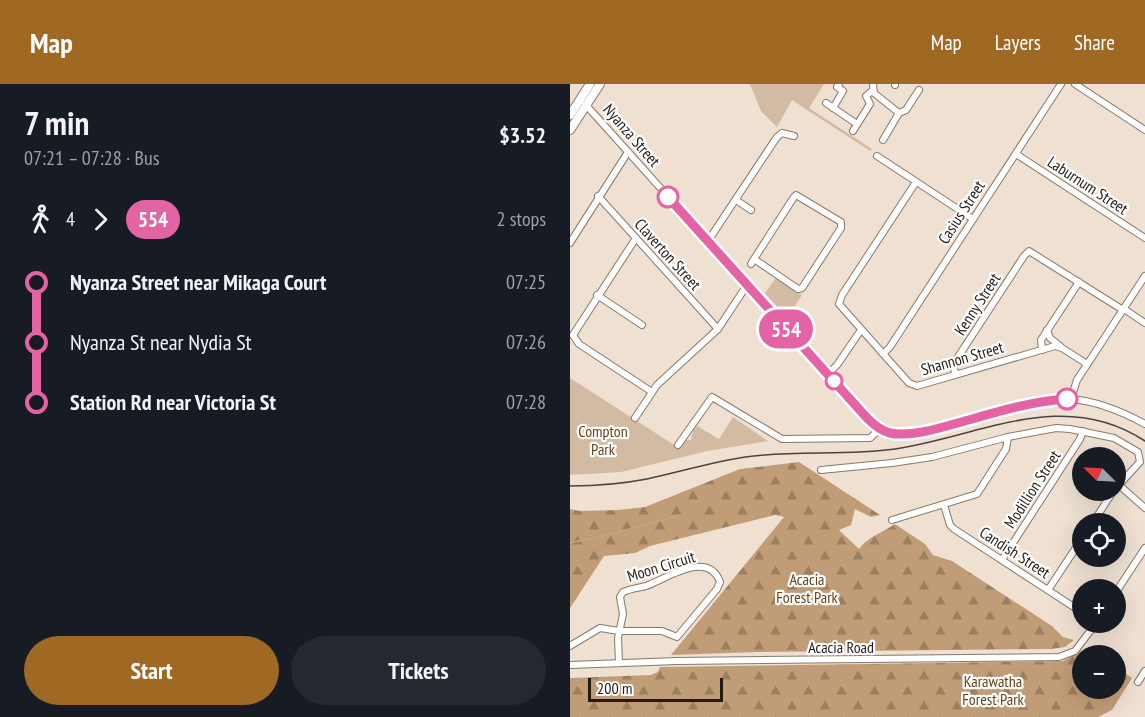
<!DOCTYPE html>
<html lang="en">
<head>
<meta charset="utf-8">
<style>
	body { margin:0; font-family:"PT Sans Narrow",sans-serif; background:#242831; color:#f1f3f6; height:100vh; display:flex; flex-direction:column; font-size:22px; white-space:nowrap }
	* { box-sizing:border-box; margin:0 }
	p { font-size:20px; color:#9ea1a6 }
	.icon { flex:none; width:33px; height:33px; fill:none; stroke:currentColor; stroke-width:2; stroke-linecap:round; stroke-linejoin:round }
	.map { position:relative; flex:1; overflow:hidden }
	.sheet { display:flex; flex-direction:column; background:#171b24; width:570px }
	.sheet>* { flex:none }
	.badge { padding:0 12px; border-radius:20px; font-size:21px; line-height:39px }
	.needle { width:39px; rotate:294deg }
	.tools { position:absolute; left:502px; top:363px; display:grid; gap:12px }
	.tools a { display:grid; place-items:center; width:54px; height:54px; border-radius:50%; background:#171b24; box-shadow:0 6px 24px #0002; font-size:30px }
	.scale { position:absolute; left:18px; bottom:15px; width:135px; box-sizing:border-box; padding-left:6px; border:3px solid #201b16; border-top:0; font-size:16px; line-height:21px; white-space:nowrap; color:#201b16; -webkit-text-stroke:4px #fff; paint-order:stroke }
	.map>.badge { position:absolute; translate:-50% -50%; box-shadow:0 0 0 3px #fff }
	.legs { display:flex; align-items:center; gap:9px; height:66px; padding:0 24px; font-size:20px }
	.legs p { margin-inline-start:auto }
	.summary { display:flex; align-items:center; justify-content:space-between; height:102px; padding:0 24px }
	h1 { font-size:33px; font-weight:700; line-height:45px }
	.button { display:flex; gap:12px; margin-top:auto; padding:12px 24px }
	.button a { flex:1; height:69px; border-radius:36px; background:#9f6823; color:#fff; font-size:24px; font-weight:700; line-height:69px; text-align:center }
	.button a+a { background:#242831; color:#f1f3f6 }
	ul { padding:0 24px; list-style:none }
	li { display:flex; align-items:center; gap:21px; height:60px; font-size:22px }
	li i { display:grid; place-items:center; width:9px; height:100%; margin:0 8px; background:currentColor }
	li i::after { content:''; width:15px; height:15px; margin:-8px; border:4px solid; border-radius:50%; background:#171b24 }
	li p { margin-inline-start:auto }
	li:first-child i { background:linear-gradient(#0000 50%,currentColor 0) }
	li:last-child i { background:linear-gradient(currentColor 50%,#0000 0) }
	header { display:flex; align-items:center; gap:36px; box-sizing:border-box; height:84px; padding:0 30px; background:#9f6823; color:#fff }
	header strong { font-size:28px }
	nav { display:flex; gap:33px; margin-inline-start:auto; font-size:21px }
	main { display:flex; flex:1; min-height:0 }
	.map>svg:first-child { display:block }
	.green { fill:#d3baa2 }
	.forest { fill:url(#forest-firs) }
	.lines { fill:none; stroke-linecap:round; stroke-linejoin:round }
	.stream { stroke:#c8a47d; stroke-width:1.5 }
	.minor-casing { stroke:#85796c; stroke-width:8 }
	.major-casing { stroke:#85796c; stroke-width:10 }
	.minor { stroke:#fff; stroke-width:6 }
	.major { stroke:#fff; stroke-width:8 }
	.rail { stroke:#4b443d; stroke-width:1.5 }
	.line-1-casing { stroke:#fff; stroke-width:14 }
	.line-1 { stroke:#e463a4; stroke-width:9 }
	.stop-1-dot { fill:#fff; stroke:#e463a4; stroke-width:3 }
	.labels { text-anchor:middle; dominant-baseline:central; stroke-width:4.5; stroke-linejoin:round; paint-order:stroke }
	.street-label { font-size:16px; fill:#201b16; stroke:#fff }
	.park-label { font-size:16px; fill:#684316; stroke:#fff }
</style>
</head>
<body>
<header>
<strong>Map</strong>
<nav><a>Map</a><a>Layers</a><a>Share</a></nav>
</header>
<main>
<section class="sheet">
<div class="summary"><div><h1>7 min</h1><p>07:21 – 07:28 · Bus</p></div><b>$3.52</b></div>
<div class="legs"><svg class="icon" aria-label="walk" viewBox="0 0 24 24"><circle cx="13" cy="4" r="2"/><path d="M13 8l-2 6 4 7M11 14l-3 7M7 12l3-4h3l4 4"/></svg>4<svg class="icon" aria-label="forward" viewBox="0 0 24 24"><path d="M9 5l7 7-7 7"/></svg><b class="badge" style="background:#e463a4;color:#fff">554</b><p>2 stops</p></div>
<ul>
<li><i style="color:#e463a4"></i><b>Nyanza Street near Mikaga Court</b><p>07:25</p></li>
<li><i style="color:#e463a4"></i><span>Nyanza St near Nydia St</span><p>07:26</p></li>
<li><i style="color:#e463a4"></i><b>Station Rd near Victoria St</b><p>07:28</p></li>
</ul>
<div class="button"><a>Start</a><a>Tickets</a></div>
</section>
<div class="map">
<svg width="575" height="633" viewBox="0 0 575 633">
	<defs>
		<pattern id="forest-firs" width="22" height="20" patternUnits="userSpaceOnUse" patternTransform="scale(1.5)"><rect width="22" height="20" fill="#c19d77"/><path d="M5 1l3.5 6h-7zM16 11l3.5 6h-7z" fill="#9c7f61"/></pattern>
	</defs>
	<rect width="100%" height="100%" fill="#efe0d2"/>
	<g class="green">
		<polygon points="180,0 254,0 239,24 302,65 300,67 222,16 207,43 191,27"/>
		<polygon points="206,194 232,211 217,234 195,209"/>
		<polygon points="0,294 109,364 114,356 121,356 123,347 127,342 149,355 163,333 198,357 137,367 51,388 0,391"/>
	</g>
	<g class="forest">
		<path d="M229 378 310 431 301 433 285 425 281 441 269 446 289 465C299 452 310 450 325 440L355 460 363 471 382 477 482 542 493 553 504 556 495 563 481 565 187 568 101 571 214 433 205 431 80 462 65 469 34 472 0 524V425L10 427 48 426 75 423 170 385Z"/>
		<polygon points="516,564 527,571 513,572 513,604 546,604 546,583 562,594 542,626 528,633 0,633 0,594 81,591 88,588 90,583 493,577"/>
	</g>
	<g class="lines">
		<polyline class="stream" points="0,459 45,449 111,431"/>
		<defs>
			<g id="minor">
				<polyline points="303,0 304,9 329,29 313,56"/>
				<polyline points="505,0 575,46"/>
				<polyline points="325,1 325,0"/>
				<polyline points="256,19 287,40"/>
				<path d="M15 20 297 334C304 341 311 347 320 349 332 352 345 348 357 346 404 338 452 313 501 315 526 317 553 328 575 340"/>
				<polyline points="263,24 273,7 267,3 269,0"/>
				<polyline points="329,29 336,26 349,6"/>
				<polyline points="283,47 300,20 296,12 303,6"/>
				<polyline points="446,70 575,154"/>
				<polyline points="307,72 403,135"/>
				<polyline points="346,98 272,211 269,220 339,299 347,302 485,262 492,264 517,280"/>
				<polyline points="28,112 148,245"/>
				<polyline points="166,116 181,126"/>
				<polyline points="66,154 3,251 9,260 82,308"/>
				<polyline points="138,157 207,53 212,49 224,52"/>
				<polyline points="0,159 58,68"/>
				<polyline points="181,180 184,175 224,113 226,111 271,138 271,144 232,204 228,205 184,175"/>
				<polyline points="27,211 72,241"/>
				<polyline points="554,225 575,239"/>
				<polyline points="477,246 480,254 490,262"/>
				<polyline points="472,266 471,256 509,198"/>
				<polyline points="313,270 320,263 491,0"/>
				<polyline points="258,290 267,281 291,246"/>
				<polyline points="385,290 384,283 388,273 454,172 459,167 553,226"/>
				<polyline points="501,315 507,296 575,192"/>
				<polyline points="65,334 87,301 148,245 177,201"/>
				<polyline points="108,361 142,313 212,355 300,354 310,345"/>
				<polyline points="251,386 322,379 362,373 438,353 486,344 500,345 544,354 568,368 570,378 546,404"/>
				<polyline points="549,401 575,424"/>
				<polyline points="374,421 380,441 384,445 513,529"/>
				<polyline points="322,436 407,410 436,365 438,353"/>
				<polyline points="522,440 544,406"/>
				<polyline points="432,476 510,355 513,347"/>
				<polyline points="478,506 513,453"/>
				<polyline points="546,508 575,464"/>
				<path d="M0 562 30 544 49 547H92L107 553 147 505 150 498C138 465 96 495 76 502 68 504 60 505 53 508L50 513 53 530 48 554 49 579"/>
				<polyline points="0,581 107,577 489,573 505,567 527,538"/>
				<polyline points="568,598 575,587"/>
			</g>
			<g id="major">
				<polyline points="0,31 20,0"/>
				<polyline points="0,46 30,0"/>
			</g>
		</defs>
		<use href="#minor" class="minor-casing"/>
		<use href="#major" class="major-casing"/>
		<use href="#minor" class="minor"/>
		<use href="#major" class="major"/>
		<path class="rail" d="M0 402C26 402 51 400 77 395 110 388 142 378 175 373 224 366 275 372 325 365 411 352 493 303 575 357"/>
	</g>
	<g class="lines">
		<defs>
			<path id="line-1" d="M98 113 297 334C304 341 311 347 320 349 344 354 379 341 402 335 433 326 465 317 497 315"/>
		</defs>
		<use href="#line-1" class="line-1-casing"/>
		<use href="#line-1" class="line-1"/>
	</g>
	<g class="stop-1-dot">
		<circle cx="98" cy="113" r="10"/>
		<circle cx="264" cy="297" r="8"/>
		<circle cx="497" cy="315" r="10"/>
	</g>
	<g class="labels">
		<g class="street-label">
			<text transform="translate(62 51) rotate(49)">Nyanza Street</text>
			<text transform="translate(518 101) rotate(33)">Laburnum Street</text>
			<text transform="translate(391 128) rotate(-57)">Casius Street</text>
			<text transform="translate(98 170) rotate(48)">Claverton Street</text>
			<text transform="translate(407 220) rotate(-57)">Kenny Street</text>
			<text transform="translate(392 274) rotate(-16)">Shannon Street</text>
			<text transform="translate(462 405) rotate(-57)">Modillion Street</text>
			<text transform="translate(445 468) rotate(33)">Candish Street</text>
			<text transform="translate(91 482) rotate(-17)">Moon Circuit</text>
			<text x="271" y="563">Acacia Road</text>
		</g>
		<g class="park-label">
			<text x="33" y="347">Compton<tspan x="33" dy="18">Park</tspan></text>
			<text x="237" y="495">Acacia<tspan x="237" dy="18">Forest Park</tspan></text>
			<text x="423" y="597">Karawatha<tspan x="423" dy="18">Forest Park</tspan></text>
		</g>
	</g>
</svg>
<div class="tools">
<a><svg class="needle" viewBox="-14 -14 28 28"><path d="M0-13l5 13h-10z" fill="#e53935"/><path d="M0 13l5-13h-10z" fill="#9ea1a6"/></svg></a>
<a><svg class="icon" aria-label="locate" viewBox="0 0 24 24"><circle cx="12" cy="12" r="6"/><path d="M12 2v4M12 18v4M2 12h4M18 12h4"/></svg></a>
<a>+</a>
<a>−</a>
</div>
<div class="scale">200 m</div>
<b class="badge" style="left:216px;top:245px;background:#e463a4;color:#fff">554</b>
</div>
</main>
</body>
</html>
